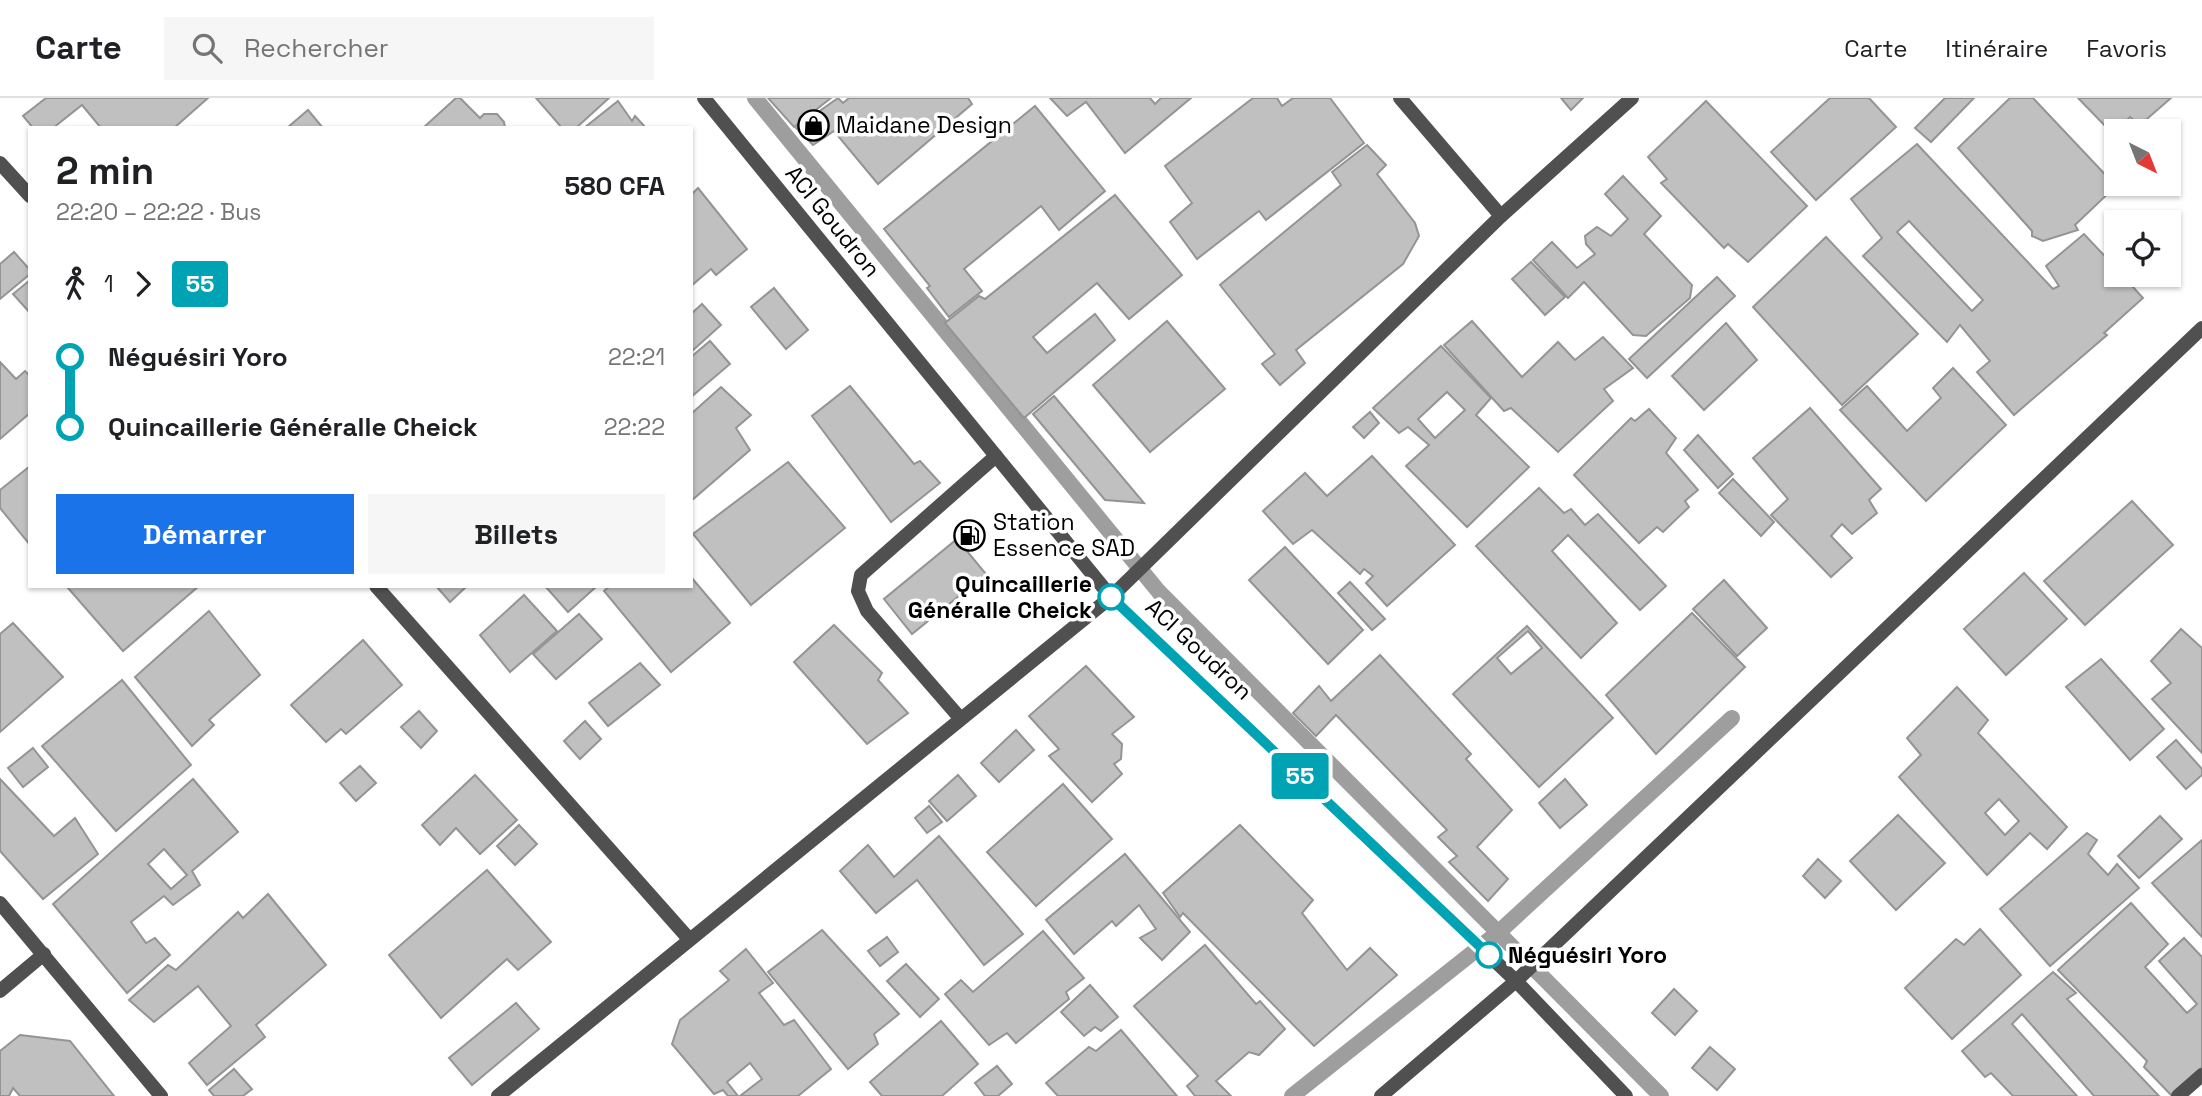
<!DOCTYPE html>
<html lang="fr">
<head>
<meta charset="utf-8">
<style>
	body { margin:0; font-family:"Space Grotesk",sans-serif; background:#f6f6f6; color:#202124; height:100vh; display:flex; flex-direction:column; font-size:26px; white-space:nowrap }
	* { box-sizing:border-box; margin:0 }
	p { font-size:23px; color:#757577 }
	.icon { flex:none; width:38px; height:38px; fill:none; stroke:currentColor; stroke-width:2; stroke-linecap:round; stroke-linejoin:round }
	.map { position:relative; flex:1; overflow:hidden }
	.side { position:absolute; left:28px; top:28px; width:665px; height:462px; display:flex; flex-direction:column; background:#fff; border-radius:0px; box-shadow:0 2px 5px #0004 }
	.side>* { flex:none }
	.badge { padding:0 14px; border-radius:5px; font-size:24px; line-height:46px }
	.needle { width:46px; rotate:138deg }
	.fabs { position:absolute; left:2104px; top:21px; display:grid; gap:14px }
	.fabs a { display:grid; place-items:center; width:77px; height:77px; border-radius:0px; background:#fff; box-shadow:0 2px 5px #0004; font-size:35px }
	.map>.badge { position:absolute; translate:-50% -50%; box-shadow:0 0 0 4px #fff }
	.legs { display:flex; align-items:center; gap:10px; height:77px; padding:0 28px; font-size:23px }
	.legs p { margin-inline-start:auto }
	.overview { display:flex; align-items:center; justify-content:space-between; height:119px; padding:0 28px }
	h1 { font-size:38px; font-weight:600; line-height:52px }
	.button { display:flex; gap:14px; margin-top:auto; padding:14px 28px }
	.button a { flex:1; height:80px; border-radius:0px; background:#1a73e8; color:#fff; font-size:28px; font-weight:600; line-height:80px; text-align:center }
	.button a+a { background:#f6f6f6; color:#202124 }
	ul { padding:0 28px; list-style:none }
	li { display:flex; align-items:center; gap:24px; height:70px; font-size:26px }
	li i { display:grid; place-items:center; width:10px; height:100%; margin:0 9px; background:currentColor }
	li i::after { content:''; width:18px; height:18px; margin:-9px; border:5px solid; border-radius:50%; background:#fff }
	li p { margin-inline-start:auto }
	li:first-child i { background:linear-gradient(#0000 50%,currentColor 0) }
	li:last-child i { background:linear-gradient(currentColor 50%,#0000 0) }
	header { display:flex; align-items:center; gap:42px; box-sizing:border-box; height:98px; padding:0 35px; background:#fff; border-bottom:2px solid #e0e0e0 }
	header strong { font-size:33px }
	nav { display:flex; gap:38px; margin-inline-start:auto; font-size:24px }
	.search { width:490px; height:63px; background:#f6f6f6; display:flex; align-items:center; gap:18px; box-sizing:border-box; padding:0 24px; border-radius:0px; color:#757577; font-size:26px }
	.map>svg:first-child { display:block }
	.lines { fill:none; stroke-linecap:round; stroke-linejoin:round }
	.stream { stroke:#9e9e9e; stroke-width:16 }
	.building { fill:#c0c0c0; stroke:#949494; stroke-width:2; fill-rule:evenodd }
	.service { stroke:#505050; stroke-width:14 }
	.minor { stroke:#505050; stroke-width:14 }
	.tertiary { stroke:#505050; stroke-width:14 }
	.line-1-casing { stroke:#fff; stroke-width:16 }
	.line-1 { stroke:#00a3b4; stroke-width:10 }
	.stop-1-dot { fill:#fff; stroke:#00a3b4; stroke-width:3.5 }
	.labels { text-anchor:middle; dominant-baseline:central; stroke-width:7; stroke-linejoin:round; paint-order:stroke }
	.poi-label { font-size:23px; fill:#000; stroke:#fff; text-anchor:start }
	.street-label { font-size:23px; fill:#000; stroke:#fff }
	.stop-label { font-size:23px; font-weight:bold; fill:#000; stroke:#fff; text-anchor:end }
</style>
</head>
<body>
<header>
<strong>Carte</strong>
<div class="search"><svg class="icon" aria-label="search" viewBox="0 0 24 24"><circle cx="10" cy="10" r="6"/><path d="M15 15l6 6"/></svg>Rechercher</div>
<nav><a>Carte</a><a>Itinéraire</a><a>Favoris</a></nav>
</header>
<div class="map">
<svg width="2202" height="998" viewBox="0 0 2202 998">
	<rect width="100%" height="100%" fill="#fff"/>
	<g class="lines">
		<g class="stream">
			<polyline points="755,0 1159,494 1661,998"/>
			<polyline points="1292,998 1500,833 1732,620"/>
		</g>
	</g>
	<g class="building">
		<polygon points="46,0 208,0 174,30 101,30 82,7 53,30 33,30 23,18"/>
		<polygon points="456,0 460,0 480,20 484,16 497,16 504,24 505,30 423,30"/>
		<polygon points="536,0 609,0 576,30 562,30"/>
		<polygon points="768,0 831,0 794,29"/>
		<polygon points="838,0 843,5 849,0 968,0 972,6 878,86 834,33 813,47 796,30"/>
		<polygon points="1050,0 1150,0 1155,6 1161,0 1191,0 1125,55 1086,4 1067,18"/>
		<polygon points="1253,0 1277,0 1282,8 1293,0 1330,0 1364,45 1266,122 1259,113 1197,161 1170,124 1192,105 1165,68"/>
		<polygon points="1561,0 1583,0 1571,12"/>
		<polygon points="1830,0 1869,0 1896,29 1816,102 1771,54"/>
		<polygon points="1945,0 1974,0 1931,44 1915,30"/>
		<polygon points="2010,0 2033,0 2116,88 2075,127 2078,132 2043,143 2032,138 2032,133 1958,50"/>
		<polygon points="2078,0 2171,0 2140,27 2130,19 2113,36"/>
		<polygon points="618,3 632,23 635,18 646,30 584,30"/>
		<polygon points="1706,3 1807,108 1748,164 1728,146 1724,150 1661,85 1667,81 1648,59"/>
		<polygon points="1035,8 1105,93 1059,132 1041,108 964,171 982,193 949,219 927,190 930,188 884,131"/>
		<polygon points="308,12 323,30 287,30"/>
		<path d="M1917 46 2053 191 2059 188 2046 168 2084 136 2116 170V177H2122L2143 200 2104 235 2107 237 2014 317 1977 274 1990 263 1960 227 1947 244 1863 158 1882 140 1851 101ZM1909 123 1983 202 1972 213 1897 134Z"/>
		<polygon points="1367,47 1386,67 1377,76 1415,125 1419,138 1403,166 1296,252 1305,265 1280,287 1262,266 1275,256 1220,187 1341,87 1332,74"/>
		<polygon points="1623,78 1661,118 1644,136 1692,187 1690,200 1646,238 1633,237 1584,184 1568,200 1533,162 1552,144 1577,170 1595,156 1586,146 1585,138 1597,129 1611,138 1628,121 1605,96"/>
		<polygon points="698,90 747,151 716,177 711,171 691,188 691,97"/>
		<polygon points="1115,97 1182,177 1129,221 1097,185 1033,239 1047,255 1095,216 1115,242 1024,320 945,225 979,198 985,201"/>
		<polygon points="1826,139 1918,236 1842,307 1753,209"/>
		<polygon points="14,154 30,172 30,176 0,201 0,166"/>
		<polygon points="1531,164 1565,199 1545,217 1512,181"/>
		<polygon points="1717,179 1735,198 1647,280 1629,261"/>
		<polygon points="30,182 30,215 13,196"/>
		<polygon points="774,190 808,232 786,251 751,209"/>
		<polygon points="702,206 721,227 691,254 691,216"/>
		<polygon points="1167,223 1225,291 1150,354 1093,287"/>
		<polygon points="1472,223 1522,279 1558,244 1575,262 1603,239 1633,270 1604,291 1613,303 1558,354 1511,310 1504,313 1444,247"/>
		<polygon points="1726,225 1757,262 1704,312 1672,278"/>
		<polygon points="710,243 730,266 691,299 691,259"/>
		<path d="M1441 248 1491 300 1476 317 1529 369 1467 429 1406 368 1429 347 1408 329 1399 335 1373 310ZM1447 294 1465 312 1435 340 1418 321Z"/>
		<polygon points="0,264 16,281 25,273 30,278 30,315 0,341"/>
		<polygon points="1953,270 2006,327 1926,403 1840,312 1867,288 1907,333 1941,300 1933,290"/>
		<polygon points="850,288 914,366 920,363 940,385 891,424 812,318"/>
		<polygon points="721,289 751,317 736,330 750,352 691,403 691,316"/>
		<polygon points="1054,298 1144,405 1105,402 1033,316"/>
		<polygon points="1810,310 1881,391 1869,402 1877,415 1852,436 1842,426 1831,438 1852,460 1831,479 1771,417 1788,401 1753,360"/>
		<polygon points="1649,311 1676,340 1666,355 1698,392 1685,403 1689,409 1663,434 1657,429 1639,445 1574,377 1631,320 1635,323"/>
		<polygon points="1370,314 1379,325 1364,340 1353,329"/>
		<polygon points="1698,337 1733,376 1718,390 1684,352"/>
		<polygon points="1372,358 1455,447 1387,508 1366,485 1373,478 1364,471 1360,476 1312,432 1293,446 1263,413 1305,375 1327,398"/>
		<polygon points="788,364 845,430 751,507 693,436"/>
		<polygon points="30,368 30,447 0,410 0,392"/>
		<polygon points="1733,381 1774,424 1761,438 1719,395"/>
		<polygon points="1539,390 1564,415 1571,411 1585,427 1598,416 1666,488 1640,512 1568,437 1552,453 1617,525 1581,560 1476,448"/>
		<polygon points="2132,403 2173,447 2085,527 2044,483"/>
		<polygon points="957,441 986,476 912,536 884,501"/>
		<polygon points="1285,449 1363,532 1328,566 1249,482"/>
		<polygon points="2024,475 2067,521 2006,577 1964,531"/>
		<polygon points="691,479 730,525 671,574 604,493 610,488 691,488"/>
		<polygon points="1724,482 1767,530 1737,558 1693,511"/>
		<polygon points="1350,484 1385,521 1372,532 1338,495"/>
		<polygon points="70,488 199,488 123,553 68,490"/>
		<polygon points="436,488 467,488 450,504"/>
		<polygon points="545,488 597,488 568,514"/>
		<polygon points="524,497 557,533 510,574 480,537"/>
		<polygon points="209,513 260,577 209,622 214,627 192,648 135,579"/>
		<polygon points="1692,515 1745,569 1656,656 1606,597"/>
		<polygon points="579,516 602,541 556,581 533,556"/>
		<polygon points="13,525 63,579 0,634 0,536"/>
		<polygon points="834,527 882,575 878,582 908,615 867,646 794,564"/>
		<path d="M1527 528 1613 620 1539 689 1453 596ZM1528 533 1542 550 1511 576 1497 560Z"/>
		<polygon points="2181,531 2202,550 2202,655 2152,601 2171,585 2151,563"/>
		<polygon points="363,542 402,587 346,636 341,631 326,644 291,607"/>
		<polygon points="1380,557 1471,656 1466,661 1512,712 1477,749 1508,781 1488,803 1449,764 1457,758 1438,739 1447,732 1336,617 1316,638 1293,615 1319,588 1331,603"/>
		<polygon points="2101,561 2164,631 2130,662 2066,589"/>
		<polygon points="640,565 660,587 608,628 589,605"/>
		<polygon points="1086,568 1134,619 1112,636 1122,646 1121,661 1114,666 1122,676 1092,704 1049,658 1059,651 1029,618"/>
		<polygon points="122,582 191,667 116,733 42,648"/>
		<path d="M1957 589 1988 622 1978 635 2067 729 2047 751 2030 735 1987 777 1899 679 1921 657 1907 640ZM1999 701 2019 723 2005 737 1985 715Z"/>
		<polygon points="419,613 437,633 421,650 401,629"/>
		<polygon points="585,623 601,641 580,661 564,643"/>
		<polygon points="1016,632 1034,652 999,684 981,665"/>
		<polygon points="2176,642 2202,671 2202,677 2186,691 2157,659"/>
		<polygon points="33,650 48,669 23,689 8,670"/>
		<polygon points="360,668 376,685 356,703 340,685"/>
		<polygon points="475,677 517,722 480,756 456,730 440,747 422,727"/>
		<polygon points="958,677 976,698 947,723 929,703"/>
		<polygon points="0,681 54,738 75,720 98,756 43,801 0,753"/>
		<path d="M193 681 238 734 192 773 200 787 173 807 164 798 131 824 146 845 155 840 170 857 127 895 53 806ZM164 751 187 777 171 791 148 766Z"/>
		<polygon points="1565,681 1587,707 1560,730 1539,705"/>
		<polygon points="1063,686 1112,741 1036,808 987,754"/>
		<polygon points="929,708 942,724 927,735 915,720"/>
		<polygon points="1898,717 1945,765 1896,812 1850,763"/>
		<polygon points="2160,718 2182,741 2139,780 2118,758"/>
		<polygon points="519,727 537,746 515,767 497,748"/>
		<polygon points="1240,727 1313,802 1302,815 1347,872 1370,850 1397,877 1314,948 1183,815 1180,819 1163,795"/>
		<polygon points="2087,735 2097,742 2088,756 2108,777 2117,766 2139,790 2050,868 2000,811"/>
		<polygon points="939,738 1023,836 984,867 917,782 876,815 840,773 868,747 894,779"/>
		<polygon points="2202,742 2202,839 2152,785"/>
		<polygon points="1125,756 1190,834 1162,862 1140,840 1156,831 1139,807 1116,828 1112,823 1074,856 1046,822"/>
		<polygon points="1818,761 1841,783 1825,800 1803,778"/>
		<polygon points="487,772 551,844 518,872 507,861 441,920 389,857"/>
		<polygon points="268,796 326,867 256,927 265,939 207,987 189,965 231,928 198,888 154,924 129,902 168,867 176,872 238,814 243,820"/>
		<polygon points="2131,805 2168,846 2145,869 2187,915 2197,906 2159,863 2184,840 2202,859 2202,969 2172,998 2144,969 2147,963 2058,872"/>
		<polygon points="1980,831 2021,877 1952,941 1905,890 1956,841 1964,847"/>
		<polygon points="822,832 899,916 874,936 878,946 848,971 768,874"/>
		<polygon points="1043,833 1084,880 1066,894 1069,901 1016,945 1007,935 989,947 945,896 961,882 973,894"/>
		<polygon points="887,839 898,854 880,868 868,853"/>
		<polygon points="1205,847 1256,906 1260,903 1285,931 1259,957 1249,954 1216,983 1231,998 1195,998 1187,988 1198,978 1134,908"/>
		<polygon points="746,851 773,885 759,895 784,927 794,922 831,971 798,998 740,998 762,981 750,965 727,984 738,998 728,998 723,992 714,996 672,946 680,922 729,882 720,873"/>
		<polygon points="906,866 939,901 920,919 887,883"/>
		<polygon points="2053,874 2076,895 2067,901 2159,998 2094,998 2022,916 2012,926 2077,998 2013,998 1991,975 1985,979 1962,953"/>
		<polygon points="1090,887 1118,919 1101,933 1095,929 1084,938 1061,914"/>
		<polygon points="1674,891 1697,913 1675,937 1652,915"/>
		<polygon points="516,905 539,931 472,987 449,960"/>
		<polygon points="941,923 978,966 942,998 882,998 870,984"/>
		<polygon points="1121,932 1177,998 1058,998 1046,985 1089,949 1096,953"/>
		<polygon points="20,937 70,943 114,998 20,998 13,990 9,998 0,998 0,953"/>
		<polygon points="1710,949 1735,971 1717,992 1692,970"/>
		<polygon points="997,968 1012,986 998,998 985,998 975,985"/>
		<polygon points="234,971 252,991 243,998 214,998 209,992"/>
	</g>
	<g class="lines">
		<polyline class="service" points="960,620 867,513 858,493 861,477 996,358"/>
		<g class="minor">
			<polyline points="1400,0 1501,118"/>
			<polyline points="0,65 30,98"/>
			<polyline points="376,488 689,841"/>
			<polyline points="0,805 161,998"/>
			<polyline points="0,893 44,856"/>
			<polyline points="498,998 1111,499 1501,118 1632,0"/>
			<polyline points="2178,998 2202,977"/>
		</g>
		<g class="tertiary">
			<polyline points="704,0 1111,499 1516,883 1626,998"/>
			<polyline points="1381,998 1516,883 2202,230"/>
		</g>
	</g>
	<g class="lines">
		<defs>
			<polyline id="line-1" points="1111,499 1489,857"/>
		</defs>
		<use href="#line-1" class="line-1-casing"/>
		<use href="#line-1" class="line-1"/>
	</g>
	<defs>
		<symbol id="shop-ring" viewBox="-11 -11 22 22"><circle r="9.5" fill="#fff" stroke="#000" stroke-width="1.5"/><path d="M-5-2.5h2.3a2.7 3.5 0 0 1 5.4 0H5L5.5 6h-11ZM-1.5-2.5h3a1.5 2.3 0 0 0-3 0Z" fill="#000"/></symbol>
		<symbol id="fuel-ring" viewBox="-11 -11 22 22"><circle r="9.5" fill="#fff" stroke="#000" stroke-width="1.5"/><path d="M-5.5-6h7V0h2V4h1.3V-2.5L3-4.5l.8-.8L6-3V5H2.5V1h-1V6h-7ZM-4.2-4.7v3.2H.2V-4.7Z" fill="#000"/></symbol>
	</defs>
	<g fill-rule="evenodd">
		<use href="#shop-ring" x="796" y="10" width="35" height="35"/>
		<use href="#fuel-ring" x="952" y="420" width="35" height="35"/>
	</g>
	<g class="stop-1-dot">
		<circle cx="1111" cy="499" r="12"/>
		<circle cx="1489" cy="857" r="12"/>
	</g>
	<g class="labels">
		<g class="poi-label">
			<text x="836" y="27">Maidane Design</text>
			<text x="993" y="424">Station<tspan x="993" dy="26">Essence SAD</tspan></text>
		</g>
		<g class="street-label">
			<text transform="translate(833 123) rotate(51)">ACI Goudron</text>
			<text transform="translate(1199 551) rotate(43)">ACI Goudron</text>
		</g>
		<g class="stop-label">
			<text x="1092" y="486">Quincaillerie<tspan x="1092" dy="26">Généralle Cheick</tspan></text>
			<text x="1508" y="857" text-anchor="start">Néguésiri Yoro</text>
		</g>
	</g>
</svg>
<div class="fabs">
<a><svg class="needle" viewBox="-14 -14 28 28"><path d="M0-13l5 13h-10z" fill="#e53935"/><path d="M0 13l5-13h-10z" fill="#757577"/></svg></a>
<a><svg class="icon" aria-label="locate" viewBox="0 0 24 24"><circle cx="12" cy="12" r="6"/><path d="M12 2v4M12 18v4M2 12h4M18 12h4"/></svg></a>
</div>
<b class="badge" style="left:1300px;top:678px;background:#00a3b4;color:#fff">55</b>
<section class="side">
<div class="overview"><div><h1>2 min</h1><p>22:20 – 22:22 · Bus</p></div><b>580 CFA</b></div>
<div class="legs"><svg class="icon" aria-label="walk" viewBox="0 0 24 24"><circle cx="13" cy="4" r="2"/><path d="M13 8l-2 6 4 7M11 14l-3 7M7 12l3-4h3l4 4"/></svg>1<svg class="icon" aria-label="forward" viewBox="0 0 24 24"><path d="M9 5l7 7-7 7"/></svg><b class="badge" style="background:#00a3b4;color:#fff">55</b></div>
<ul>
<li><i style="color:#00a3b4"></i><b>Néguésiri Yoro</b><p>22:21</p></li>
<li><i style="color:#00a3b4"></i><b>Quincaillerie Généralle Cheick</b><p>22:22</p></li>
</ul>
<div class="button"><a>Démarrer</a><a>Billets</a></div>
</section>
</div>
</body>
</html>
